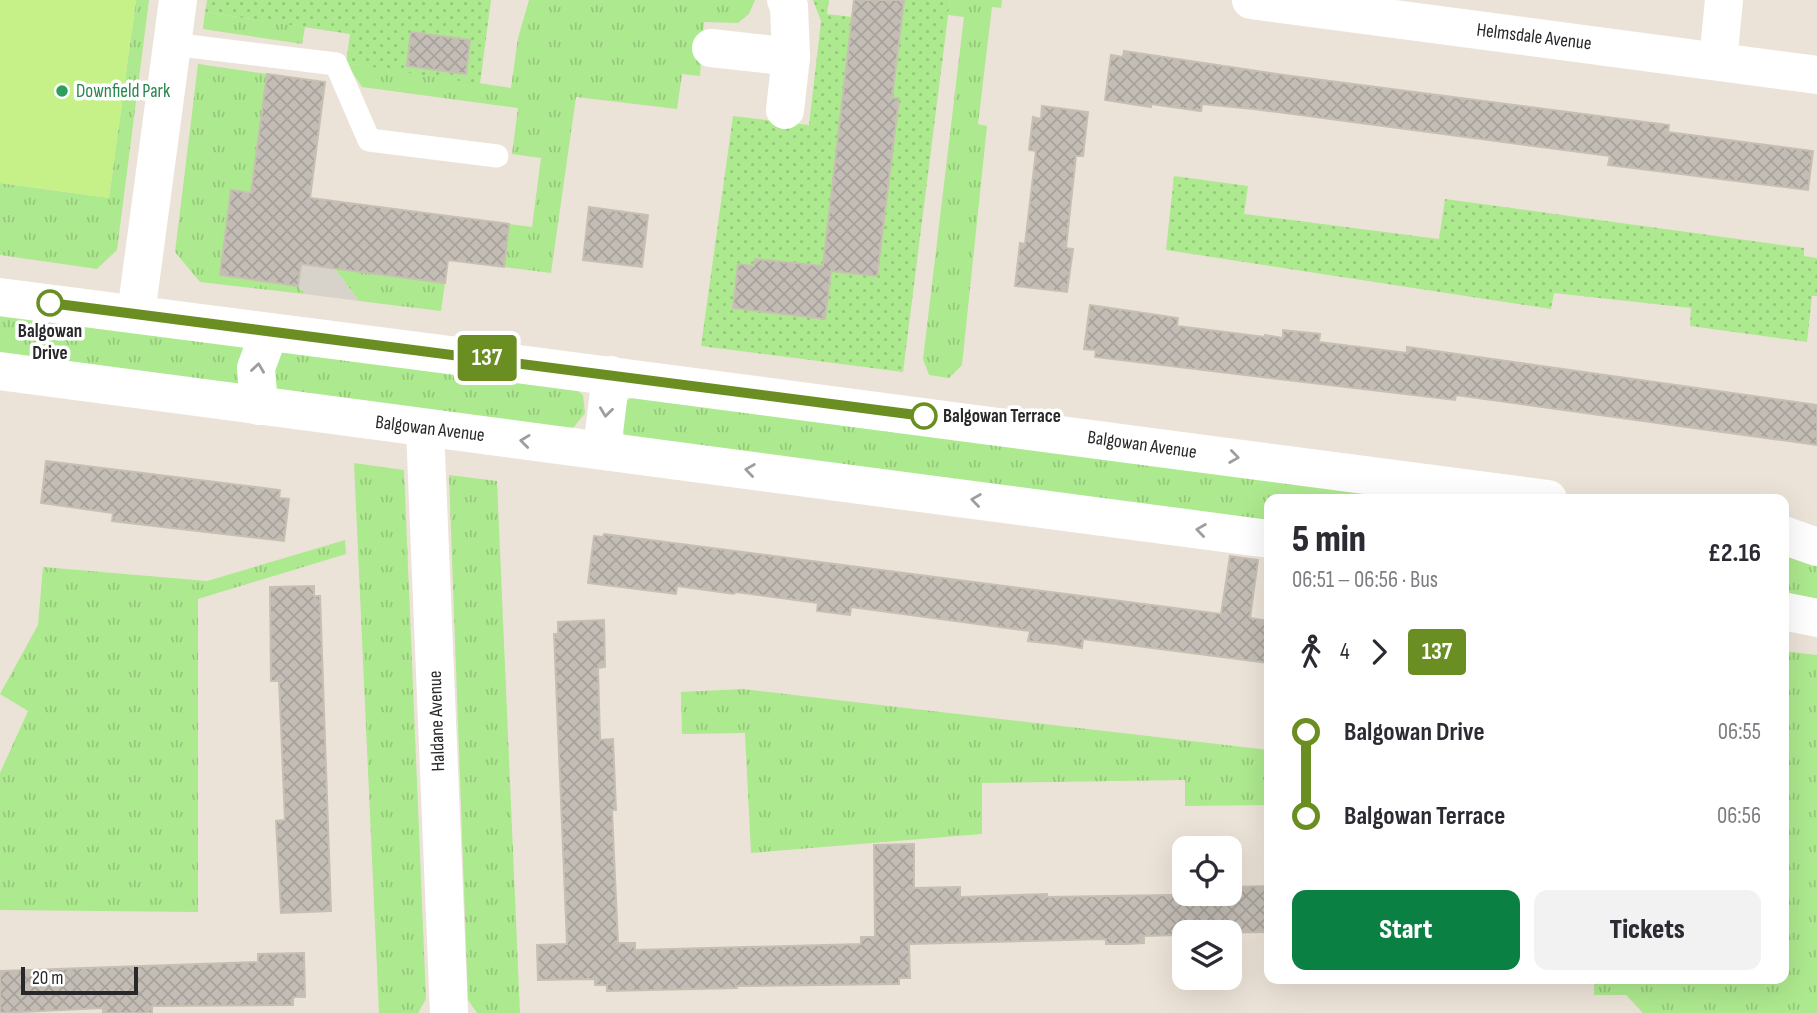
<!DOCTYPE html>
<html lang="en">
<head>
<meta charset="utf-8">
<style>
	body { margin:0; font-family:"Sofia Sans Condensed",sans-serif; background:#f2f2f3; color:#2b2b33; height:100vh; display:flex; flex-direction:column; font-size:26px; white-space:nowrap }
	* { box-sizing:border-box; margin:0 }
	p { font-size:23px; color:#7c7c81 }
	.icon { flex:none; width:38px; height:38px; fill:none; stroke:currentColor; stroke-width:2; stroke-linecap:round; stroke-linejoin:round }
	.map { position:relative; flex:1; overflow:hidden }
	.details { position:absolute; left:1264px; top:494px; width:525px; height:490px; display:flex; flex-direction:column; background:#fff; border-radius:14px; box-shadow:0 7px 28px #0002 }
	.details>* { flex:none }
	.badge { padding:0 14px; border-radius:5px; font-size:24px; line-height:46px }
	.fabs { position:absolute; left:1172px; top:836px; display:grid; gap:14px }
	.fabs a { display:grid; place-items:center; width:70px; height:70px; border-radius:14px; background:#fff; box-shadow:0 7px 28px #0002; font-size:35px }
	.scale { position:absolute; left:21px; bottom:18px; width:117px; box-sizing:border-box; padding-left:7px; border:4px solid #282828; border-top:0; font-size:19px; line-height:24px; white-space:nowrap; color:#282828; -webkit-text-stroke:5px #fff; paint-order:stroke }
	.map>.badge { position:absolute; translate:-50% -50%; box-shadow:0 0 0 4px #fff }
	.legs { display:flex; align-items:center; gap:10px; height:77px; padding:0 28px; font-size:23px }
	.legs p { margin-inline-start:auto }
	.summary { display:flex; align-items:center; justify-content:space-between; height:119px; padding:0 28px }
	h1 { font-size:38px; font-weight:800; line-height:52px }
	.cta { display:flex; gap:14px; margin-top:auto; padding:14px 28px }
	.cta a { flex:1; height:80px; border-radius:14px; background:#0b8043; color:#fff; font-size:28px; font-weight:800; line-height:80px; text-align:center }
	.cta a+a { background:#f2f2f3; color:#2b2b33 }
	ul { padding:0 28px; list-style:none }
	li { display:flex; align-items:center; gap:24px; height:84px; font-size:26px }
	li i { display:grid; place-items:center; width:10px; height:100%; margin:0 9px; background:currentColor }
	li i::after { content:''; width:18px; height:18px; margin:-9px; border:5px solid; border-radius:50%; background:#fff }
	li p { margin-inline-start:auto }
	li:first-child i { background:linear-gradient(#0000 50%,currentColor 0) }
	li:last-child i { background:linear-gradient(currentColor 50%,#0000 0) }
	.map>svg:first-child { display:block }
	.grass { fill:url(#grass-tufts) }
	.garden { fill:url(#garden-dots) }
	.pitch { fill:#c5f188 }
	.plaza { fill:#d7d3cb }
	.building { fill:url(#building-cross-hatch); stroke:#c7c0b2; stroke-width:2 }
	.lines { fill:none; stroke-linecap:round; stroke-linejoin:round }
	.service { stroke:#fff; stroke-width:23 }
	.minor { stroke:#fff; stroke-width:38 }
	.tertiary { stroke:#fff; stroke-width:38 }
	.oneway { stroke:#9e9e9e }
	.line-1-casing { stroke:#fff; stroke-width:16 }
	.line-1 { stroke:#6b8e23; stroke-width:10 }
	.leisure-dot { fill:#2e9e5b; stroke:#fff; stroke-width:2.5 }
	.stop-1-dot { fill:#fff; stroke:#6b8e23; stroke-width:3.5 }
	.labels { text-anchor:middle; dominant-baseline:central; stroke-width:7; stroke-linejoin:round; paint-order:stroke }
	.street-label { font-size:19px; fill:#282828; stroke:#fff }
	.leisure-label { font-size:19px; fill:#27864d; stroke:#fff; text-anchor:start }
	.stop-label { font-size:19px; font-weight:bold; fill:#282828; stroke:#fff }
</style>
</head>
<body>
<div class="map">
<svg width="1817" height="1013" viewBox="0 0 1817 1013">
	<defs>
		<pattern id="grass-tufts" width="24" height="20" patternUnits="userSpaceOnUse" patternTransform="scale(1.75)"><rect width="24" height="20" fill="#ade98e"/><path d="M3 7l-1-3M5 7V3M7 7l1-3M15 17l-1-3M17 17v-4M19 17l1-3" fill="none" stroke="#95c87a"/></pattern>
		<pattern id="garden-dots" width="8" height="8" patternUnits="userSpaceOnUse" patternTransform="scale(1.75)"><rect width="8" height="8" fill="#ade98e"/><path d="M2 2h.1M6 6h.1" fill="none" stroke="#95c87a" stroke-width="1.8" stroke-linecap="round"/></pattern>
		<pattern id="building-cross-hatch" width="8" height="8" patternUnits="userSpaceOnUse" patternTransform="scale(1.75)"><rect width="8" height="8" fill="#c3bdb5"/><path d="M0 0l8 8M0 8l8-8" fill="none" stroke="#a8a29c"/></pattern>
	</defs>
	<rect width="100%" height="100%" fill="#ece3d8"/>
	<g class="grass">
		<polygon points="136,0 149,0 117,250 97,269 0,255 0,183 109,198"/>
		<polygon points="529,0 755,0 749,14 738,23 704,22 700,76 682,74 677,109 576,97 551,273 504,267 509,224 532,227 541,158 512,154 518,108 362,87 346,63 511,88 518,38"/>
		<polygon points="950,0 1002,0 1001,8 992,7 978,124 987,126 962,365 949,378 929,375 923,359 964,17 948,15"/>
		<polygon points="205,12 305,27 302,44 203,29"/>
		<polygon points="198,64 267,74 251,193 232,190 220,275 298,286 305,294 200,282 175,252"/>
		<polygon points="334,268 445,283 441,311 359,301"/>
		<polygon points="0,308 252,342 245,393 0,360"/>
		<polygon points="283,350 567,382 583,395 585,413 574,427 554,433 273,390 268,367"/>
		<polygon points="639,393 1452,499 1269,499 1269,529 632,444 619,427 622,404"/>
		<polygon points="354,463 404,470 426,999 418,1013 379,1013"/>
		<polygon points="449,475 497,481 520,1013 477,1013 468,1000"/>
		<polygon points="345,540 346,554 198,599 198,912 0,910 0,773 28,711 0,694 38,625 43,567 207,581"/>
		<polygon points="1783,544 1817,562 1817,601 1783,596"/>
		<polygon points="1783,651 1817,655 1817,1013 1643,1013 1626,995 1594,995 1594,978 1783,978"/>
		<polygon points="743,689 1269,750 1269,805 1185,806 1185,780 982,783 982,834 751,853 745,733 682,734 681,692"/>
	</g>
	<g class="garden">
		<polygon points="207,0 491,0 480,84 346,63 350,34 205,12"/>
		<polygon points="813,0 829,0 827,14 852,17 846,66 894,72 904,0 950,0 903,372 701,346 733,116 809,125 821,21"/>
		<polygon points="1174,176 1248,186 1244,214 1439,239 1445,199 1804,248 1804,256 1817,258 1817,296 1812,296 1807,342 1690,326 1691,308 1554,293 1551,309 1166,250"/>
	</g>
	<polygon class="pitch" points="0,0 136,0 109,198 0,183"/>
	<polygon class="plaza" points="301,264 334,268 359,301 305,294 298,286"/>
	<g class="building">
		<polygon points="854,0 904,0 892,98 899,98 877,276 831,271 825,319 733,308 738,264 754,266 755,259 823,266"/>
		<polygon points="411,32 470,40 466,74 407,66"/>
		<polygon points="1124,51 1284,75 1669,125 1668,132 1813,151 1808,190 1608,165 1610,156 1254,109 1202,104 1201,111 1151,104 1151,107 1105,100 1111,55 1123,57"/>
		<polygon points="267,74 325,82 310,198 509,224 504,267 448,260 445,283 301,264 298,286 220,275 231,190 251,193"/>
		<polygon points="1042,106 1088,112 1083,156 1076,156 1066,248 1073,249 1067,292 1015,286 1020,243 1025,244 1036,151 1029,150 1033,117 1041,119"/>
		<polygon points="589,207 648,215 642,267 583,260"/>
		<polygon points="1090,305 1178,318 1177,326 1265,337 1265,335 1283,338 1283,330 1320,334 1319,342 1407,353 1407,347 1817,405 1817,445 1456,395 1455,400 1095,357 1096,350 1084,349"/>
		<polygon points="46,461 280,490 279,498 289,499 284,541 112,521 113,513 41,503"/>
		<polygon points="604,534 1221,614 1230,556 1258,560 1250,618 1269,621 1269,663 1083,639 1082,648 1056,644 1028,641 1030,631 851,607 850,615 817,611 818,603 735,592 734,594 677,586 676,594 588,583 594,536 603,537"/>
		<polygon points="314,586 314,596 320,596 331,911 281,913 276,821 285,820 279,681 271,681 270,587"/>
		<polygon points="604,620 605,667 598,668 600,740 613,739 616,810 612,810 618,943 635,943 635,950 861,944 861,937 875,937 874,845 914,844 914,888 960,887 960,897 1047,894 1047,897 1230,894 1230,887 1269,886 1269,932 1185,933 1180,935 1144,936 1144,943 1126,944 1106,944 1106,939 909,944 910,978 899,978 899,984 736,986 737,988 607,991 607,985 595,985 595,979 538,980 537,945 567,944 554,634 558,634 558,622"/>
		<polygon points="304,953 305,997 293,997 293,1005 152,1006 152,1013 103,1013 103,1008 0,1013 0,971 258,962 258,954"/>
	</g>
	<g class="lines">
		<polyline class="service" points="172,44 336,64 369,140 497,156"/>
		<g class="minor">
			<polyline points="1251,0 1817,75"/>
			<polyline points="711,48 791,57"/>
			<polyline points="1718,61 1724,0"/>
			<polyline points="785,110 791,57 789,6 786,0"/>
			<polyline points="136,314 178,0"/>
			<polyline points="425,429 449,1013"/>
		</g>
		<g class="tertiary">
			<path d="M0 297C516 364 1032 429 1548 499"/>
			<path d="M0 371C423 428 846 483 1269 539"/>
			<polyline points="259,406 256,368 269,333"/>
			<polyline points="602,449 611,375"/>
			<polyline points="1783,535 1817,547"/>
			<polyline points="1783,611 1817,618"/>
		</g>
	</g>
	<defs><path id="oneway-chevron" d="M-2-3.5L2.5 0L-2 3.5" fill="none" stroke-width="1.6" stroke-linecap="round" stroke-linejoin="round" transform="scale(1.75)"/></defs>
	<g class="oneway">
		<use href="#oneway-chevron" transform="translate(258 368) rotate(-82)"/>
		<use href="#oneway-chevron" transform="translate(606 412) rotate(97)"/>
		<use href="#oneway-chevron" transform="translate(525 441) rotate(-173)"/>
		<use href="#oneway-chevron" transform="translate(1234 457) rotate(8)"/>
		<use href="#oneway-chevron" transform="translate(750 470) rotate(-172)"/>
		<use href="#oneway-chevron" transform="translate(976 500) rotate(-172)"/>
		<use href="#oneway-chevron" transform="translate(1201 530) rotate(-172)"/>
	</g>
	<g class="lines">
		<defs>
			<polyline id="line-1" points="50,303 924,416"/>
		</defs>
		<use href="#line-1" class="line-1-casing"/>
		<use href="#line-1" class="line-1"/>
	</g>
	<circle class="leisure-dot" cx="62" cy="91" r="7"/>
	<g class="stop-1-dot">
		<circle cx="50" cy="303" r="12"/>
		<circle cx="924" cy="416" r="12"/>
	</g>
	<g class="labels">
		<g class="street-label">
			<text transform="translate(1534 37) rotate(7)">Helmsdale Avenue</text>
			<text transform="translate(430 429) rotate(7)">Balgowan Avenue</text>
			<text transform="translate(1142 445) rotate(8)">Balgowan Avenue</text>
			<text transform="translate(437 721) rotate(-92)">Haldane Avenue</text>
		</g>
		<g class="leisure-label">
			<text x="76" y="91">Downfield Park</text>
		</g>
		<g class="stop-label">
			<text x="50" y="331">Balgowan<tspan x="50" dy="22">Drive</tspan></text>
			<text x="943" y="416" text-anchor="start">Balgowan Terrace</text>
		</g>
	</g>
</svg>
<div class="fabs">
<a><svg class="icon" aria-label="locate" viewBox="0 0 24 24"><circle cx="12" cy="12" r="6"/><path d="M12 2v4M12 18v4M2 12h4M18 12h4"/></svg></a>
<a><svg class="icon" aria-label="layers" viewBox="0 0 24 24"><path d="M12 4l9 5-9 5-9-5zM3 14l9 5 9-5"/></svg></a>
</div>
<div class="scale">20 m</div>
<b class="badge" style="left:487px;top:358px;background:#6b8e23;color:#fff">137</b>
<section class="details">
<div class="summary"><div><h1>5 min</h1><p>06:51 – 06:56 · Bus</p></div><b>£2.16</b></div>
<div class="legs"><svg class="icon" aria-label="walk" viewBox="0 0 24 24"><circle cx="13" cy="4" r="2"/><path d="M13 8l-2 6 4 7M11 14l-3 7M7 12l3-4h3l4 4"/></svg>4<svg class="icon" aria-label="forward" viewBox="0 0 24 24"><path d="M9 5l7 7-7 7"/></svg><b class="badge" style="background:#6b8e23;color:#fff">137</b></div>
<ul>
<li><i style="color:#6b8e23"></i><b>Balgowan Drive</b><p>06:55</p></li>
<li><i style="color:#6b8e23"></i><b>Balgowan Terrace</b><p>06:56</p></li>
</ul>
<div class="cta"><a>Start</a><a>Tickets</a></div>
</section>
</div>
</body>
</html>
